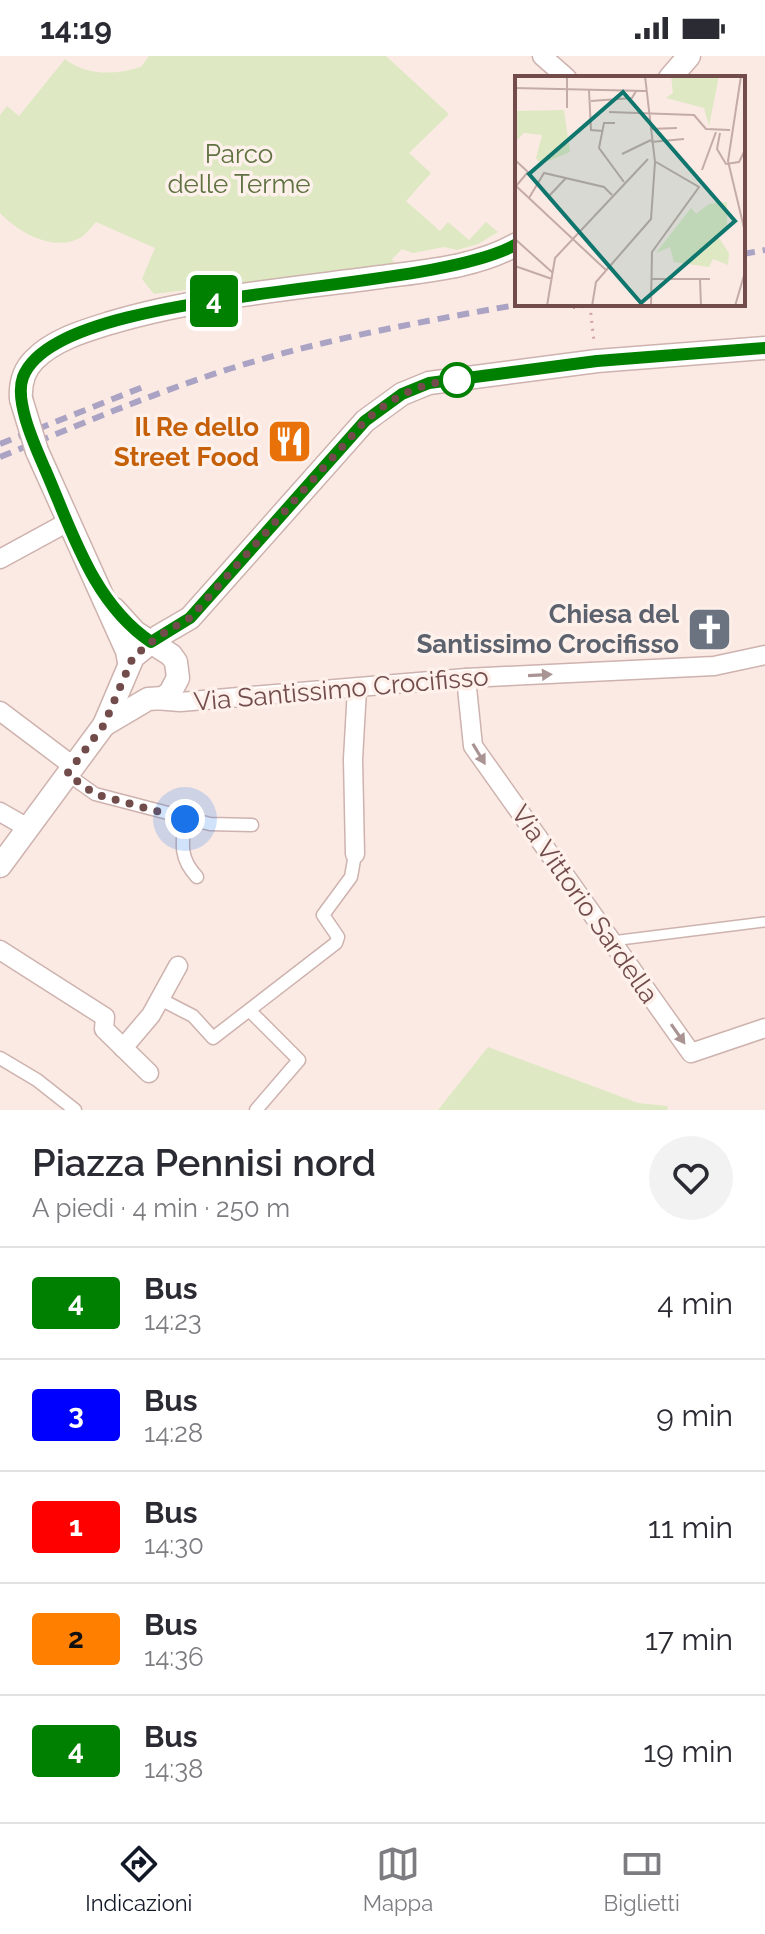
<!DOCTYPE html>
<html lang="it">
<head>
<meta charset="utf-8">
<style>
	body { margin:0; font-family:Raleway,sans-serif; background:#f2f2f3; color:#2b2b33; height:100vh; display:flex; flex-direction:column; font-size:30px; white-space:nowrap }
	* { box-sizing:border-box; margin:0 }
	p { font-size:26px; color:#7c7c81 }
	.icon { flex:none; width:44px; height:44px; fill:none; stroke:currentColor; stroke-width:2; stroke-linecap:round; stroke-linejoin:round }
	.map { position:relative; height:1054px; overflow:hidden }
	.details { display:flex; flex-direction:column; background:#fff; flex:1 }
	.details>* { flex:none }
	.badge { padding:0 16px; border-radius:6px; font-size:28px; line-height:52px }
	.you { position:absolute; width:40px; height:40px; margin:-20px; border:6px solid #fff; border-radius:50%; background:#1a73e8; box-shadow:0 0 0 12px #1a73e833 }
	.map>.badge { position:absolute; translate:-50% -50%; box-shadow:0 0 0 4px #fff }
	.round { display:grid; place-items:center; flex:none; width:84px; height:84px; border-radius:42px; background:#f2f2f3 }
	.summary { display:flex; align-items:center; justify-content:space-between; height:136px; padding:0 32px }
	h1 { font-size:38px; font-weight:600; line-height:60px }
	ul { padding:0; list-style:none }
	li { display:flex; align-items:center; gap:24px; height:112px; padding:0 32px; border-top:2px solid #e1e1e2 }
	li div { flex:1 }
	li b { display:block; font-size:30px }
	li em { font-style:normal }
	li .badge { min-width:88px; font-weight:700; text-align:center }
	.status { display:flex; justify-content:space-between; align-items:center; height:56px; padding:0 40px; background:#fff; direction:ltr }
	.status svg { height:22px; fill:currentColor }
	.dock { display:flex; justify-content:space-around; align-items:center; height:112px; border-top:2px solid #e1e1e2; background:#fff; font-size:22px; color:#7c7c81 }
	.dock a { display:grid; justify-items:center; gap:4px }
	.dock .active { color:#111827 }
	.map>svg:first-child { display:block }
	.green { fill:#dee8c3 }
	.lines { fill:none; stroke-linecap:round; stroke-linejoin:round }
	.service-casing { stroke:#ceb2ae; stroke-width:12 }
	.pedestrian-casing { stroke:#ceb2ae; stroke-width:15 }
	.minor-casing { stroke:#ceb2ae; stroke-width:21 }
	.tertiary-casing { stroke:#ceb2ae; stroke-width:25 }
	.path { stroke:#d3a4a0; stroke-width:3; stroke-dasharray:2 6; stroke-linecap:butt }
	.service { stroke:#fff; stroke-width:9 }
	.pedestrian { stroke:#fff; stroke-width:12 }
	.minor { stroke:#fff; stroke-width:18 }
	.tertiary { stroke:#fff; stroke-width:22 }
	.rail { stroke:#aaa3c4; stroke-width:6; stroke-dasharray:12 8; stroke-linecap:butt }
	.tertiary-bridge-casing { stroke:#ceb2ae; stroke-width:25; stroke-linecap:butt }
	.tertiary-bridge { stroke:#fff; stroke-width:22 }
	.oneway { fill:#aa9493 }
	.line-casing { stroke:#fff; stroke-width:18 }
	.line { stroke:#008000; stroke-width:12 }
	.walk { stroke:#724c4b; stroke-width:8; stroke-dasharray:0 14.4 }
	.stop-dot { fill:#fff; stroke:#008000; stroke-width:4 }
	.labels { text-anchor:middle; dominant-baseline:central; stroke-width:7; stroke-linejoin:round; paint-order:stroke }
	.park-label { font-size:26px; fill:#5f7241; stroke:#fef0ea }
	.food-label { font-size:26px; font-weight:bold; fill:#c56008; stroke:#fef0ea; text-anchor:end }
	.worship-label { font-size:26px; font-weight:bold; fill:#5b616d; stroke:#fef0ea; text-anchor:end }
	.street-label { font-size:26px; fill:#724c4b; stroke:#fef0ea }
	.inset-road { fill:none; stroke:#c4aba7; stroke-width:2 }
	.view { fill:#0f766e; fill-opacity:0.15; stroke:#0f766e; stroke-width:4 }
	.inset-edge { fill:none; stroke:#724c4b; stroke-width:4 }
</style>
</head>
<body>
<div class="status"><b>14:19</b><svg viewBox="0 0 49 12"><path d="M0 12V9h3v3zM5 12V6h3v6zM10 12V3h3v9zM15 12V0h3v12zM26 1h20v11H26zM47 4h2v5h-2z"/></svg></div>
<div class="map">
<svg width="765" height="1054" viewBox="0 0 765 1054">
	<rect width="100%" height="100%" fill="#fbeae4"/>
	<g class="green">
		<path d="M149 0H386L449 58 409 97 431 117 406 145 440 175 448 166 469 184 486 166 498 176 478 188 457 194 444 191 413 197 402 193 392 203 395 208 154 238 142 223 155 192 96 166C92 170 87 177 83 180 56 198 19 177 0 157V59L7 50 19 60 65 3C86 20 116 19 141 11Z"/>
		<polygon points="488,991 638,1047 667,1050 668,1054 438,1054"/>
	</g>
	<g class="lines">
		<defs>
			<polyline id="service" points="612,885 764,866"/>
			<g id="pedestrian">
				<polyline points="67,718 95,738 210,768 252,769"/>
				<path d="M185 763C182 787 179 802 197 821"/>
				<polyline points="162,944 193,960 213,982 336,887 338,881 323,859 351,821 355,798"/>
				<polyline points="250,955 299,1004 256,1054"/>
				<polyline points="0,1002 37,1024 75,1054"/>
			</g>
			<g id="minor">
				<polyline points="542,0 567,22"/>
				<polyline points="0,503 68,466"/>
				<polyline points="466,622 473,690 691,997 765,972"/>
				<polyline points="155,644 180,646 466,622 714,610 765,599"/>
				<polyline points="0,655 73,710"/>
				<polyline points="0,756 28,772"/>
				<polyline points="355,798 353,703 357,633"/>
				<polyline points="0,894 105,961 104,973 149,1017"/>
				<polyline points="123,992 151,959 178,910"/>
			</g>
			<g id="tertiary">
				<polyline points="670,22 689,0"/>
				<path d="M21 343C20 328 23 315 34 304 53 284 84 275 110 267 197 241 291 233 381 221 425 215 478 211 517 188"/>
				<polyline points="37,395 127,595 129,606"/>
				<polyline points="104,669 148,643 163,642 170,637 178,622 176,606 171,599 135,576 114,553"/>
				<polyline points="0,810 104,669 133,601 159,580 190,562 365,365 402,338 429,327 597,305 765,292"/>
			</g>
		</defs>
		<use href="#service" class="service-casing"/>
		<use href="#pedestrian" class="pedestrian-casing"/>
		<use href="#minor" class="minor-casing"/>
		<use href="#tertiary" class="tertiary-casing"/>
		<polyline class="path" points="569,248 569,252 590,250 594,286"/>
		<use href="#service" class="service"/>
		<use href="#pedestrian" class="pedestrian"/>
		<use href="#minor" class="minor"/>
		<use href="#tertiary" class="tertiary"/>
		<g class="rail">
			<polyline points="743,198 765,194"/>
			<polyline points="0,388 148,329"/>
			<path d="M0 401C76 370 151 338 229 313 324 283 424 265 522 248"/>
		</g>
		<defs>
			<polyline id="tertiary-bridge" points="21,343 37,395"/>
		</defs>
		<use href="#tertiary-bridge" class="tertiary-bridge-casing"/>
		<use href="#tertiary-bridge" class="tertiary-bridge"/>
	</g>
	<defs><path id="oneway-solid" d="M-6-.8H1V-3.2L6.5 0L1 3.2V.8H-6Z" transform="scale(2)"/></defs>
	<g class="oneway">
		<use href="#oneway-solid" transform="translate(540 619) rotate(-3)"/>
		<use href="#oneway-solid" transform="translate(479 698) rotate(59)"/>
		<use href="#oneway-solid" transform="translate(678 978) rotate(55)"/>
	</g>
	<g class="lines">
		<defs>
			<path id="line" d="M517 188C425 241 59 228 23 321 14 345 35 390 45 413 72 475 93 547 151 586L190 562 365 365 402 338 429 327 597 305 765 292"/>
		</defs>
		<use href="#line" class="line-casing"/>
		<use href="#line" class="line"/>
		<path class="walk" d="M185 763 95 738 67 718 104 669 133 601 159 580 190 562 365 365C392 341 421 326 457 324"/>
	</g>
	<defs>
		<symbol id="restaurant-square" viewBox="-11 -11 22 22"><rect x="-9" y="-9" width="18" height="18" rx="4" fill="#e8710a" stroke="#fef0ea"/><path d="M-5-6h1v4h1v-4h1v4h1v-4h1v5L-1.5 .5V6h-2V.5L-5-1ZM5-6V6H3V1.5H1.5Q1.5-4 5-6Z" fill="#fff"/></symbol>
		<symbol id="church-square" viewBox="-11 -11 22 22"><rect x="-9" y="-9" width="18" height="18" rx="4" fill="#6b7280" stroke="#fef0ea"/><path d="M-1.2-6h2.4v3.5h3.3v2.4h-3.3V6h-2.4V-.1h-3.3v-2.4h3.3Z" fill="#fff"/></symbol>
	</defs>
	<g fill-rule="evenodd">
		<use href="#restaurant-square" x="264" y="360" width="51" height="51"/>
		<use href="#church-square" x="684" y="548" width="51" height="51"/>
	</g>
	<circle class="stop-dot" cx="457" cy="324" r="16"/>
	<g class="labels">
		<g class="park-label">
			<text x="239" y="98">Parco<tspan x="239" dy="30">delle Terme</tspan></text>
		</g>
		<g class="food-label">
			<text x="259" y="371">Il Re dello<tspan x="259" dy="30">Street Food</tspan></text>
		</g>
		<g class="worship-label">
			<text x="679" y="558">Chiesa del<tspan x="679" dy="30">Santissimo Crocifisso</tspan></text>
		</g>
		<g class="street-label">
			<text transform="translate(341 633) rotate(-5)">Via Santissimo Crocifisso</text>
			<text transform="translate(585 848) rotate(55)">Via Vittorio Sardella</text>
		</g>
	</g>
	<g transform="translate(515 20)">
		<rect width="230" height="230" fill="#fbeae4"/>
		<path d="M156 0H204L194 50 189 32 151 22 158 17ZM49 34 55 76 26 88 21 82 27 59 9 57 0 66V35ZM212 126V152L202 159 214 177 213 189 198 183 194 191 159 186 155 171 141 177 176 132 181 138 194 128Z" fill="#dee8c3"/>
		<path class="inset-road" d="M226 0 213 85 230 156M0 12 131 15M74 14 76 54 88 55M76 25 117 22 121 15M52 32V0M94 36 179 39 191 53 215 54M100 47H89L84 72 109 106M135 53 162 52M205 57 202 73 211 88 224 86 230 74M136 66 169 63M107 78 136 64M0 84 13 96 1 110M187 94 201 56M0 109 92 195M34 120 51 102M14 122 29 97 89 111 97 119M0 163 38 197M0 190 37 203M136 203H195M185 203 186 230M32 230 40 182 133 83M77 230 81 206 136 143 140 86 130 0M136 230 137 176 184 111 141 86M220 230 230 196"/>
		<path class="view" d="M108 16 220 145 126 227 14 98Z"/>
		<rect width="230" height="230" class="inset-edge"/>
	</g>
</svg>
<div class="you" style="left:185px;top:763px"></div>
<b class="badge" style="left:214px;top:245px;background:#008000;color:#fff">4</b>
</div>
<section class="details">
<div class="summary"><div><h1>Piazza Pennisi nord</h1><p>A piedi · 4 min · 250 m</p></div><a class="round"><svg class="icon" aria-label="heart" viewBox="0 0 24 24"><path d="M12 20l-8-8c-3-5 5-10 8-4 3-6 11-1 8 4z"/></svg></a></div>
<ul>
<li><span class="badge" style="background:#008000;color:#fff">4</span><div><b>Bus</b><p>14:23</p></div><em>4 min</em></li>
<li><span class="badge" style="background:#00f;color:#fff">3</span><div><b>Bus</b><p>14:28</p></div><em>9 min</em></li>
<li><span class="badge" style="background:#f00;color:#fff">1</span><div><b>Bus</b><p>14:30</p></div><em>11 min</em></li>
<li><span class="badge" style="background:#ff8000;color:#111">2</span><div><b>Bus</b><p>14:36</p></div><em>17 min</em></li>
<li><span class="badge" style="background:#008000;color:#fff">4</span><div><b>Bus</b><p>14:38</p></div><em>19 min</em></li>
</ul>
</section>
<nav class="dock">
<a class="active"><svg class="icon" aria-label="directions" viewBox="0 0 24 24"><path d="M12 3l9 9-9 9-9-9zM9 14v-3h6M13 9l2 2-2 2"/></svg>Indicazioni</a>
<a><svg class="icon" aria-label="map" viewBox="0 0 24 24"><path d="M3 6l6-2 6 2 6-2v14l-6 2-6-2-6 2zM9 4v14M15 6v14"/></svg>Mappa</a>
<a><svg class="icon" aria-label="tickets" viewBox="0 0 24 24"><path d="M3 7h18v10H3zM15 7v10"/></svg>Biglietti</a>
</nav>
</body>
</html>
